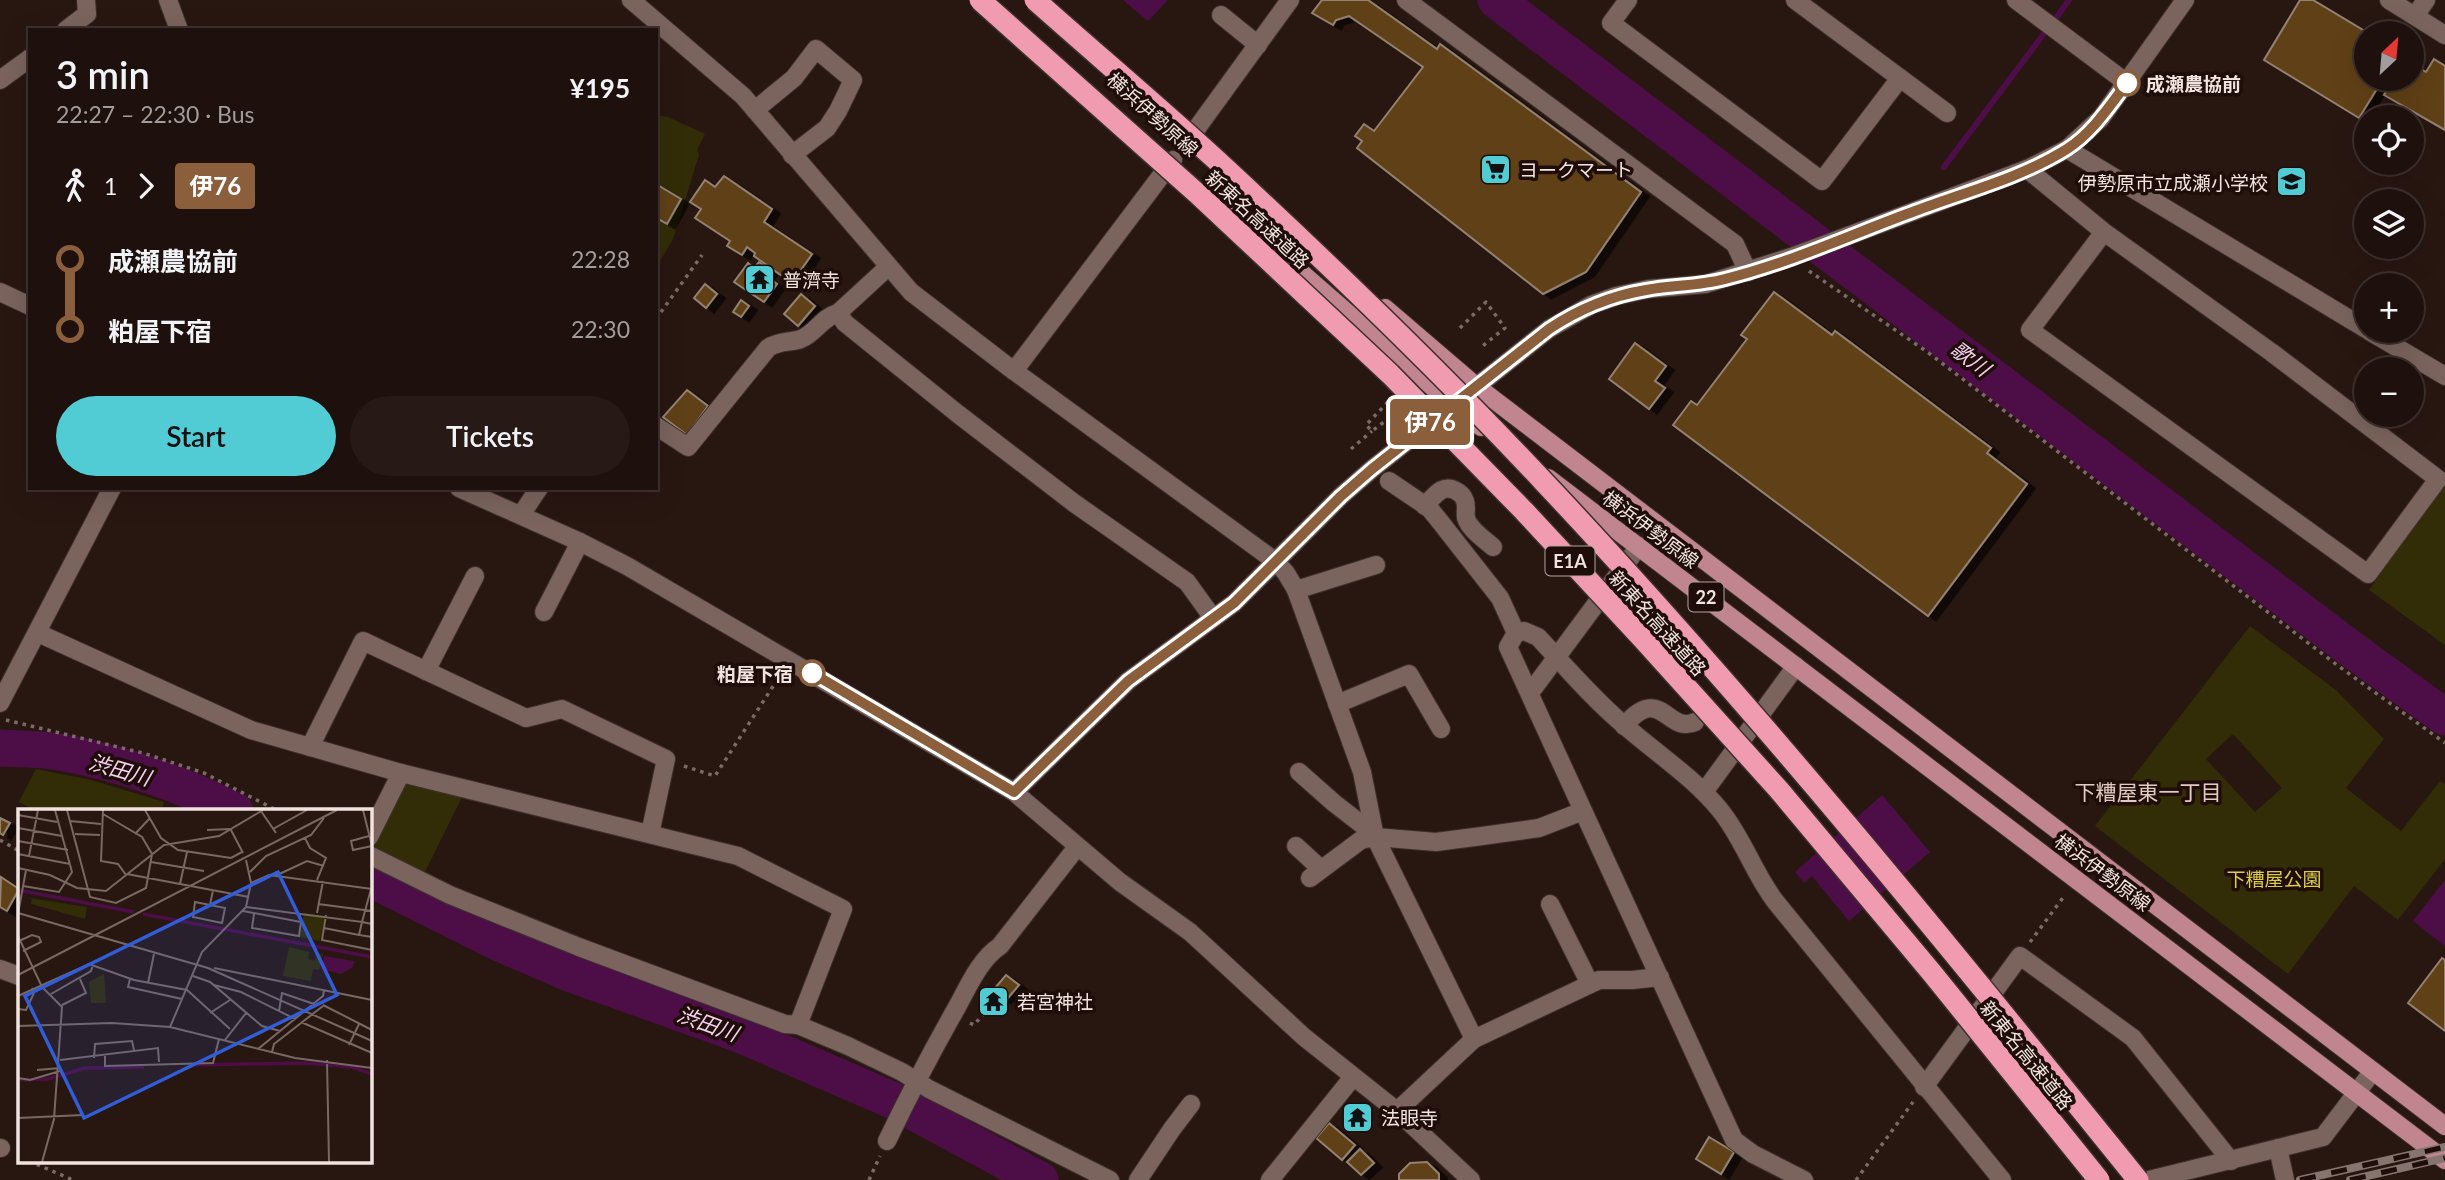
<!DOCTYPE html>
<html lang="en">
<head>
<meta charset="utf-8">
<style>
	body { margin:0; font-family:Lato,"Noto Sans JP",sans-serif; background:#261916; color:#f1f3f6; height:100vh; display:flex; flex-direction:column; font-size:26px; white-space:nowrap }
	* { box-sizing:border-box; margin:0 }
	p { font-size:23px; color:#a19d9d }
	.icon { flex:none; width:38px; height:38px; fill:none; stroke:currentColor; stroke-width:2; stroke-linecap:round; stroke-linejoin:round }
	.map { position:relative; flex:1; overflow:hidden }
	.panel { position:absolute; left:28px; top:28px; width:630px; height:462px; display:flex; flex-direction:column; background:#1e100d; border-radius:0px; box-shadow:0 7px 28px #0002,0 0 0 2px #3c302e }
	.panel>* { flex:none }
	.badge { padding:0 14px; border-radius:5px; font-size:24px; line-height:46px }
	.needle { width:46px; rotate:26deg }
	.fabs { position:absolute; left:2354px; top:21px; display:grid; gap:14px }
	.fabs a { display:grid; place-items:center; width:70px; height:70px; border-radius:50%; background:#1e100d; box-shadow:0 7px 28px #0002,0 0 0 2px #3c302e; font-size:35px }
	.map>.badge { position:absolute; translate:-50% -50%; box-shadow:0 0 0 4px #fff }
	.legs { display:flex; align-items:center; gap:10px; height:77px; padding:0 28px; font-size:23px }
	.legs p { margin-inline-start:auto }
	.headline { display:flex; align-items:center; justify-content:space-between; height:119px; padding:0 28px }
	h1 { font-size:38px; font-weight:600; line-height:52px }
	.button { display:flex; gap:14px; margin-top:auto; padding:14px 28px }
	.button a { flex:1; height:80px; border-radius:42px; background:#51ccd4; color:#111; font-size:28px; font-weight:600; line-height:80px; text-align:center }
	.button a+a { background:#261916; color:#f1f3f6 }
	ul { padding:0 28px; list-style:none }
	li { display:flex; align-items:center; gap:24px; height:70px; font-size:26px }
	li i { display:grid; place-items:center; width:10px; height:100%; margin:0 9px; background:currentColor }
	li i::after { content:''; width:18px; height:18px; margin:-9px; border:5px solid; border-radius:50%; background:#1e100d }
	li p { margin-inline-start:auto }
	li:first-child i { background:linear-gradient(#0000 50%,currentColor 0) }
	li:last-child i { background:linear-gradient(currentColor 50%,#0000 0) }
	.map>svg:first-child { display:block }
	.green { fill:#322d07; fill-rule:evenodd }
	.water { fill:#4d0e48 }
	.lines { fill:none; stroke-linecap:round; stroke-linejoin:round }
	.stream { stroke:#4d0e48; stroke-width:6 }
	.river { stroke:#4d0e48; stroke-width:37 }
	.building { fill:#614119; stroke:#928272; stroke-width:2; filter:url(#shadow) }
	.minor-casing { stroke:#3c302d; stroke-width:20 }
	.major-casing { stroke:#3c302d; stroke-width:20 }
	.path { stroke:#7b6a66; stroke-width:3.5; stroke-dasharray:3.5 5; stroke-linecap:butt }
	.minor { stroke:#7a645d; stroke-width:18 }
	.major { stroke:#c1858f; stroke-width:18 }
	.rail-casing { stroke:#857570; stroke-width:8 }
	.rail { stroke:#1e0d08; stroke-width:5; stroke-dasharray:16; stroke-linecap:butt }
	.highway-bridge-casing { stroke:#3c302d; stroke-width:24; stroke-linecap:butt }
	.highway-bridge { stroke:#f09bb0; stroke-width:21 }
	.line-1-casing { stroke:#fff; stroke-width:16 }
	.line-1 { stroke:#8b5e3c; stroke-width:10 }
	.stop-1-dot { fill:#fff; stroke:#8b5e3c; stroke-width:3.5 }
	.labels { text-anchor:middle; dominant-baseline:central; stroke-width:7; stroke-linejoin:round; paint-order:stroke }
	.shield { fill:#1e0d08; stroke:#b2a39e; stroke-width:2 }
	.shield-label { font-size:18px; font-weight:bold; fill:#f1e3df }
	.stop-label { font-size:19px; font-weight:bold; fill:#f1e3df; stroke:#1e0d08; text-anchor:start }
	.street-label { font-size:19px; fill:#f1e3df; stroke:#1e0d08 }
	.poi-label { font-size:19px; fill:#f1e3df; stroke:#1e0d08; text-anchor:start }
	.park-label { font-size:19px; fill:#dbcc4b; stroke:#1e0d08 }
	.water-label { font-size:21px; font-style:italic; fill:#f5d0ef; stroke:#1e0d08 }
	.neighbourhood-label { font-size:21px; fill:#e3cac2; stroke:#1e0d08 }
	.inset-river { fill:none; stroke:#4d0e48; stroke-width:3.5 }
	.inset-road { fill:none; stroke:#786863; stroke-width:2 }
	.view { fill:#325dd9; fill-opacity:0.15; stroke:#325dd9; stroke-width:3.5 }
	.inset-edge { fill:none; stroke:#f1e3df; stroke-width:3.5 }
</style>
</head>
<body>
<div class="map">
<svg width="2445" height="1180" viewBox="0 0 2445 1180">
	<defs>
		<filter id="shadow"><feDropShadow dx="8" dy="4.5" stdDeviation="0" flood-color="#0009"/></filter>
	</defs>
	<rect width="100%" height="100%" fill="#281611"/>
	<g class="green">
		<polygon points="656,115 668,117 705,134 697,150 699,155 673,239 656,268"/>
		<polygon points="2445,482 2445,645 2369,590"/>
		<path d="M2250 626 2336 690 2384 739 2346 788 2401 831 2440 781 2445 784V859L2398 920 2354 886 2288 974 2095 826ZM2233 734 2282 788 2255 812 2206 759Z"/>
		<polygon points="36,769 91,780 164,802 161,811 36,811 19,802"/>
		<polygon points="406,783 462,797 423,876 379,852 373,844"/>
	</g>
	<g class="water">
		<polygon points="1123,0 1166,0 1167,1 1148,21"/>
		<polygon points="1882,795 1930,852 1849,921 1812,876 1804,883 1795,872"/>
		<polygon points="2445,880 2445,946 2413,921"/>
	</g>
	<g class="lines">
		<g class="stream">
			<polyline points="2056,18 2069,0"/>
			<polyline points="1944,167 2046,31"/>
		</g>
		<g class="river">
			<polyline points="1496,0 2351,649 2445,717"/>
			<path d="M0 748C20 749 40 749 60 752 120 763 180 783 235 811"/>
			<polyline points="369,878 495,941 569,973 737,1033 892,1100 1040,1180"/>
		</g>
	</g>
	<g class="building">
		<polygon points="1322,0 1368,0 1437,49 1440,44 1641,192 1586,272 1543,294 1357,148 1362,141 1355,136 1364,124 1374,131 1423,67 1349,16 1336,20 1333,25 1312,13"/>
		<polygon points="2300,0 2313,0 2368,33 2366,33 2366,79 2383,79 2359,118 2264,60"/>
		<polygon points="2434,59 2445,66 2445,130 2384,95 2393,79 2412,79 2412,64 2426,72"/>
		<polygon points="724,176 772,209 764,222 812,254 792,283 754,256 755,253 747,247 742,255 727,246 730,241 695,218 701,209 690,202 705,180 715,187"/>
		<polygon points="656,184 681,199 667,224 656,218"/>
		<polygon points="759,262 770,270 766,276 777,284 764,302 734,282 748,263 754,268"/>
		<polygon points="705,284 717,294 706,308 694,298"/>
		<polygon points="1774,292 1832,335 1835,331 1991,448 1987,453 2027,484 1928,616 1673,425 1691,401 1697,405 1747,339 1741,335"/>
		<polygon points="801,294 815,306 798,326 784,314"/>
		<polygon points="741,300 749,306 741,317 733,312"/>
		<polygon points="1635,343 1666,366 1655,381 1665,388 1649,409 1609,379"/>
		<polygon points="687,390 708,406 687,435 663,417"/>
		<polygon points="0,818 10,823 3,835 0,833"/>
		<polygon points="1,877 19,889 7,911 0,907"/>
		<polygon points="2442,958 2445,960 2445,1031 2408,1003"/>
		<polygon points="1006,975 1019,985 1008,998 1005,996 1003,999 995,992 997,990 995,988"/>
		<polygon points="1329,1123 1355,1145 1342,1160 1316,1138"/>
		<polygon points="1709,1137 1734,1152 1721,1174 1696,1159"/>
		<polygon points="1360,1149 1374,1163 1361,1175 1347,1162"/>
		<polygon points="1427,1162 1439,1174 1439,1180 1399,1180 1399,1174 1410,1163"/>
	</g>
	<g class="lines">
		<defs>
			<g id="minor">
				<polyline points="168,0 179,30"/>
				<polyline points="631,0 743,96 911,292 1014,371 1275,561 1286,573 1296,590 1362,772 1375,837 1474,1039"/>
				<polyline points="1406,0 1735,244 1748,272"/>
				<polyline points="1628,0 1611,23 1822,181 1900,78 1795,0"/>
				<polyline points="2016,0 2127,83"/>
				<polyline points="2389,0 2445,35"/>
				<polyline points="1221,15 1258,45"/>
				<polyline points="2415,16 2426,0"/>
				<polyline points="66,30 87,14 86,0"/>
				<polyline points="1900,78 1947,113"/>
				<polyline points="0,80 30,58"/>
				<polyline points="755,110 794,78 816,49 853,80 838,111 827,128 792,155"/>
				<polyline points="1189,139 1290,0"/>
				<polyline points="2067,149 2366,329"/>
				<polyline points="2027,169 2104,232 2271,352 2438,479 2368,574 2030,330 2104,232"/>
				<polyline points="888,267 838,313 845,323 958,414 1074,503 1187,582 1213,618"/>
				<polyline points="0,292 30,306"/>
				<polyline points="2369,331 2445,376"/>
				<polyline points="1014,371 1173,160"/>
				<path d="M656 426 688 447 768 348C780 340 790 343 801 339 816 333 822 317 838 313"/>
				<polyline points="1389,481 1429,508 1438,519 1500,598 1516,633 1508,647 1734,1140 1753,1154 1804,1180"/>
				<polyline points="459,488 580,542 627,566 1014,792 1120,882 1190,932 1304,1037 1397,1111 1471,1180"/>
				<path d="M1425 506C1435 495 1443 482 1458 492 1462 495 1463 496 1465 501 1467 506 1465 512 1466 518 1469 529 1485 540 1493 547"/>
				<polyline points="521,515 539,488"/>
				<polyline points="1296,590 1376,565"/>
				<polyline points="544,612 580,542"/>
				<polyline points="38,633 251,730 401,773 738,856 843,909 798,1025"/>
				<path d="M1516 633 1524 631 1538 637C1566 667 1593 699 1624 725 1657 754 1692 776 1720 810 1743 838 1753 872 1775 901L2002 1180"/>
				<polyline points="426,671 475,576"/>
				<polyline points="1530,693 1639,546"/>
				<polyline points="0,703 112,488"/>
				<polyline points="1337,704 1409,674 1441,729"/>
				<path d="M1624 726C1661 682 1667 735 1695 722"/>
				<polyline points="310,747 363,641 526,718 562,709 666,759 650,834"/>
				<polyline points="1299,772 1334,803 1374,834"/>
				<polyline points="1014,792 1128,681 1234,603 1341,496 1372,469 1549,329 1591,305 1616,296 1648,289 1706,284 1794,256 2027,169 2067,149 2101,118 2185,0"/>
				<polyline points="1704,792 1796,666"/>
				<polyline points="369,837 401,773"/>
				<polyline points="1296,846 1321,869"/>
				<polyline points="369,855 450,895 579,947 785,1024 798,1025 848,1046 902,1072 929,1089 1110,1180"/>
				<polyline points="1310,878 1361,840 1375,837 1436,842 1482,836 1539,828 1583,811"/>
				<polyline points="1550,904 1590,984"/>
				<polyline points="0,969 19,976"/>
				<polyline points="1924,1087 2020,956 2133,1038 2231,1161"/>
				<polyline points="1397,1111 1474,1039 1599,980 1632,980 1660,977"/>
				<path d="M887 1141C909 1095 932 1051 957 1007 968 987 980 959 1000 946L1077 847"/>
				<polyline points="0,1148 1,1148"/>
				<polyline points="2278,1148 2285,1180"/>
				<polyline points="1138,1180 1172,1129 1191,1104"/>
				<polyline points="1270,1180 1353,1077"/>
				<polyline points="2149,1180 2323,1137 2373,1071"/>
			</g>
			<g id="major">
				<polyline points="1219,201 1452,404 1481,427"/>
				<polyline points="1385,308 1476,386 2445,1126"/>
				<polyline points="1548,478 2445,1160"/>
			</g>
		</defs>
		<use href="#minor" class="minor-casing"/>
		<use href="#major" class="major-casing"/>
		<g class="path">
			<polyline points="1809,271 1926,351 2337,665 2445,743"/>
			<polyline points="656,319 702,255"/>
			<polyline points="1460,328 1486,302 1505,328 1480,348"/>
			<polyline points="1388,402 1366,425 1372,431 1396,413"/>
			<polyline points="1351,449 1372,431"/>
			<polyline points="6,720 143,753 204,773 278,811"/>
			<polyline points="684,766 715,776 779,677"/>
			<polyline points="0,840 19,851"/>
			<polyline points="2030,942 2065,895"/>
			<polyline points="970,1023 974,1025 998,997"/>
			<polyline points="29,1161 73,1180"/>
			<polyline points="869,1180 880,1156"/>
			<polyline points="1856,1180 1913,1102"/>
		</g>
		<use href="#minor" class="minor"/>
		<use href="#major" class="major"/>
		<defs>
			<g id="rail">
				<polyline points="2300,1180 2445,1147"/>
				<polyline points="2350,1180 2445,1158"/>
			</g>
		</defs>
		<use href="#rail" class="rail-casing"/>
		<use href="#rail" class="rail"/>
		<defs>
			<g id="highway-bridge">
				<polyline points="980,0 1200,196 1390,374 1524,511 1643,639 1779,790 1932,973 2099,1180"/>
				<path d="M1035 0C1098 56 1162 110 1224 167 1333 268 1441 372 1543 481 1753 704 1946 942 2138 1180"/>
			</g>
		</defs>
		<use href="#highway-bridge" class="highway-bridge-casing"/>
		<use href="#highway-bridge" class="highway-bridge"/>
	</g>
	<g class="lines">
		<defs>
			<path id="line-1" d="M812 673 1014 792 1128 681 1234 603 1341 496 1372 469 1549 329C1579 309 1610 296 1646 290 1673 285 1699 286 1725 279 1790 263 1852 234 1915 211 1965 192 2021 178 2067 149 2092 133 2109 107 2127 83"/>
		</defs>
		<use href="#line-1" class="line-1-casing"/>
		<use href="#line-1" class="line-1"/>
	</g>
	<defs>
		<symbol id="supermarket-square" viewBox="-11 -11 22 22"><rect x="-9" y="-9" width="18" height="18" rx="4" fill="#51ccd4" stroke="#1e0d08"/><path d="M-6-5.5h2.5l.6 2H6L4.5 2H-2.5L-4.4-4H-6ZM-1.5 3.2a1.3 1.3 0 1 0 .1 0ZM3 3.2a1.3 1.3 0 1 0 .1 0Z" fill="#111"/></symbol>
		<symbol id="school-square" viewBox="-11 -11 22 22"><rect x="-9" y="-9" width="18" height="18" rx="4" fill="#51ccd4" stroke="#1e0d08"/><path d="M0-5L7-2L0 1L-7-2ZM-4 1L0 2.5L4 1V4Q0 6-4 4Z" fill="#111"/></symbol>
		<symbol id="temple-square" viewBox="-11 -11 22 22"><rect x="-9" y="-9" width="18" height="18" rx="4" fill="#51ccd4" stroke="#1e0d08"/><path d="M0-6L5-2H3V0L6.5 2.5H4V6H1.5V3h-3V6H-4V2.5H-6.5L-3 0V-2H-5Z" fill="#111"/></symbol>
	</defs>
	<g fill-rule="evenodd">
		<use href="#supermarket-square" x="1478" y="152" width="35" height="35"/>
		<use href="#school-square" x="2274" y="164" width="35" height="35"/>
		<use href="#temple-square" x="742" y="262" width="35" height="35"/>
		<use href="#temple-square" x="976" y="984" width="35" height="35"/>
		<use href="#temple-square" x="1340" y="1100" width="35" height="35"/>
	</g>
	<g class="stop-1-dot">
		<circle cx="2127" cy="83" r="12"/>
		<circle cx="812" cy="673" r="12"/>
	</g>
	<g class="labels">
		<g class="shield">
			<rect x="1545.5" y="546.5" width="49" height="29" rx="5"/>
			<rect x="1688.5" y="582.5" width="35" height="29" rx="5"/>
		</g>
		<g class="shield-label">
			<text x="1570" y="561">E1A</text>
			<text x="1706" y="597">22</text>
		</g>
		<g class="stop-label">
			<text x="2146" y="83">成瀬農協前</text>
			<text x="793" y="673" text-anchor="end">粕屋下宿</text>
		</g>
		<g class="street-label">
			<text transform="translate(1153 114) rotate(42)">横浜伊勢原線</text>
			<text transform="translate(1258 219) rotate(43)">新東名高速道路</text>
			<text transform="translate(1651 529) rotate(37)">横浜伊勢原線</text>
			<text transform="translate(1658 623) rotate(48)">新東名高速道路</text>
			<text transform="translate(2103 872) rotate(37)">横浜伊勢原線</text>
			<text transform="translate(2027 1055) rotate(51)">新東名高速道路</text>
		</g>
		<g class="poi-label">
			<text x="1519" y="169">ヨークマート</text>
			<text x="2268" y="182" text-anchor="end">伊勢原市立成瀬小学校</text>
			<text x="783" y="279">普濟寺</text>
			<text x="1017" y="1001">若宮神社</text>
			<text x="1381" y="1117">法眼寺</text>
		</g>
		<g class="park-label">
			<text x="2274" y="878">下糟屋公園</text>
		</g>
		<g class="water-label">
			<text transform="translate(1971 358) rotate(37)">歌川</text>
			<text transform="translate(120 769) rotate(16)">渋田川</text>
			<text transform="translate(708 1023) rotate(20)">渋田川</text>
		</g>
		<g class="neighbourhood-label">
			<text x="2148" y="791">下糟屋東一丁目</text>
		</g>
	</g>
	<g transform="translate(18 809)">
		<rect width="354" height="354" fill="#281611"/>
		<path d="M6 88 69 98 67 110 13 95 14 90ZM286 104 307 107 302 132 282 128ZM271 138 291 143 290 150 297 152 299 145H305L301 161 295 160 293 172 265 167ZM86 165 88 194H73L71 173Z" fill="#322d07"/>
		<path d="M306 147 336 152 335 158 323 165 303 160Z" fill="#4d0e48"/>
		<path class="inset-river" d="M0 81 116 103M125 105 354 148M170 256 290 254 334 258 354 265M0 271 30 270 67 259 126 258"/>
		<path class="inset-road" d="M49 1 72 88 98 94 128 79 134 45 124 28 85 5M85 1 83 52 100 55 108 66M127 1 143 29 160 41 213 49 224 43M345 1 354 37 335 41 333 32 351 27M243 2 258 24M0 6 39 13M52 12 83 15M0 19 44 27M255 20 289 1M189 21 212 20M213 21 225 44M57 25 82 26M117 25 132 9M287 29 292 39 308 49 299 71M0 32 50 41M0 45 52 55M11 47 20 1M228 51 233 74M133 53 186 62M0 59 32 66 59 79 88 82 146 36 201 27 245 1M232 63 248 47 293 26 306 9M109 65 231 88M257 67 289 52 306 57M162 75 169 43M5 77 41 83 54 63 37 1M300 95 354 102M192 96 177 93 175 108 204 114 207 99 192 96 195 81M228 98 344 113 353 80M225 102 283 113 281 127 234 119 236 105M0 104 190 159 354 232M299 104 305 72M0 105 8 61M308 106 304 131 354 141M354 115 344 113 341 126 354 128M306 119 341 126M0 127 24 178 44 198 36 310 24 353M1 132 14 126 21 128 23 133 5 142M196 159 354 191M0 166 319 1M175 167 192 173 244 217 262 222M112 170 110 178 164 190M130 174 136 145M196 176 223 183 277 210M33 185 73 162 75 156M0 187 71 155 116 171 169 181 212 220M44 196 68 184 62 170M305 196 354 221M0 200 8 201 16 184 14 179M261 202 264 184 296 195M192 204 212 191M283 213 354 244M0 217 94 214 152 218 277 249 354 259M152 218 184 143 228 98 233 74 251 66 354 80M207 231 228 204M331 236 341 215M240 240 305 187 306 181M254 243 256 235 305 197M87 247V257L195 254 201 230M76 249 77 235 114 232 116 241M42 251 140 239 141 253M309 251 311 353M19 261 42 259M0 269 12 271 42 262M0 309 65 306"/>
		<path class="view" d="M260 63 319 186 66 309 7 187Z"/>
		<rect width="354" height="354" class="inset-edge"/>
	</g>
</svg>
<div class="fabs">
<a><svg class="needle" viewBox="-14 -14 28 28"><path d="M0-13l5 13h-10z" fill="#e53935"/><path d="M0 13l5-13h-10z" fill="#a19d9d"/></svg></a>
<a><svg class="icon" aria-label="locate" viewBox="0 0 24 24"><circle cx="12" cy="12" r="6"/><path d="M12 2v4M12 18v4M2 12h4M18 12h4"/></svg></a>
<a><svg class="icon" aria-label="layers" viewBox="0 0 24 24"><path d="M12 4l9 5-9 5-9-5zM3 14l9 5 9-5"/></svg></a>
<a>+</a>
<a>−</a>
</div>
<b class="badge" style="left:1430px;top:422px;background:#8b5e3c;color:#fff">伊76</b>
<section class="panel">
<div class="headline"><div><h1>3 min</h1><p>22:27 – 22:30 · Bus</p></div><b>¥195</b></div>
<div class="legs"><svg class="icon" aria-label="walk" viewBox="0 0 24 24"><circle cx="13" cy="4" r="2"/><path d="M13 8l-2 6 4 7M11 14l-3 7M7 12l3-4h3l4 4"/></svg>1<svg class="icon" aria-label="forward" viewBox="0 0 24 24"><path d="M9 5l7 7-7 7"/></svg><b class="badge" style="background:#8b5e3c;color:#fff">伊76</b></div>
<ul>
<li><i style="color:#8b5e3c"></i><b>成瀬農協前</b><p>22:28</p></li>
<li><i style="color:#8b5e3c"></i><b>粕屋下宿</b><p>22:30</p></li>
</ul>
<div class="button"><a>Start</a><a>Tickets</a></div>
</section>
</div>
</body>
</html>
